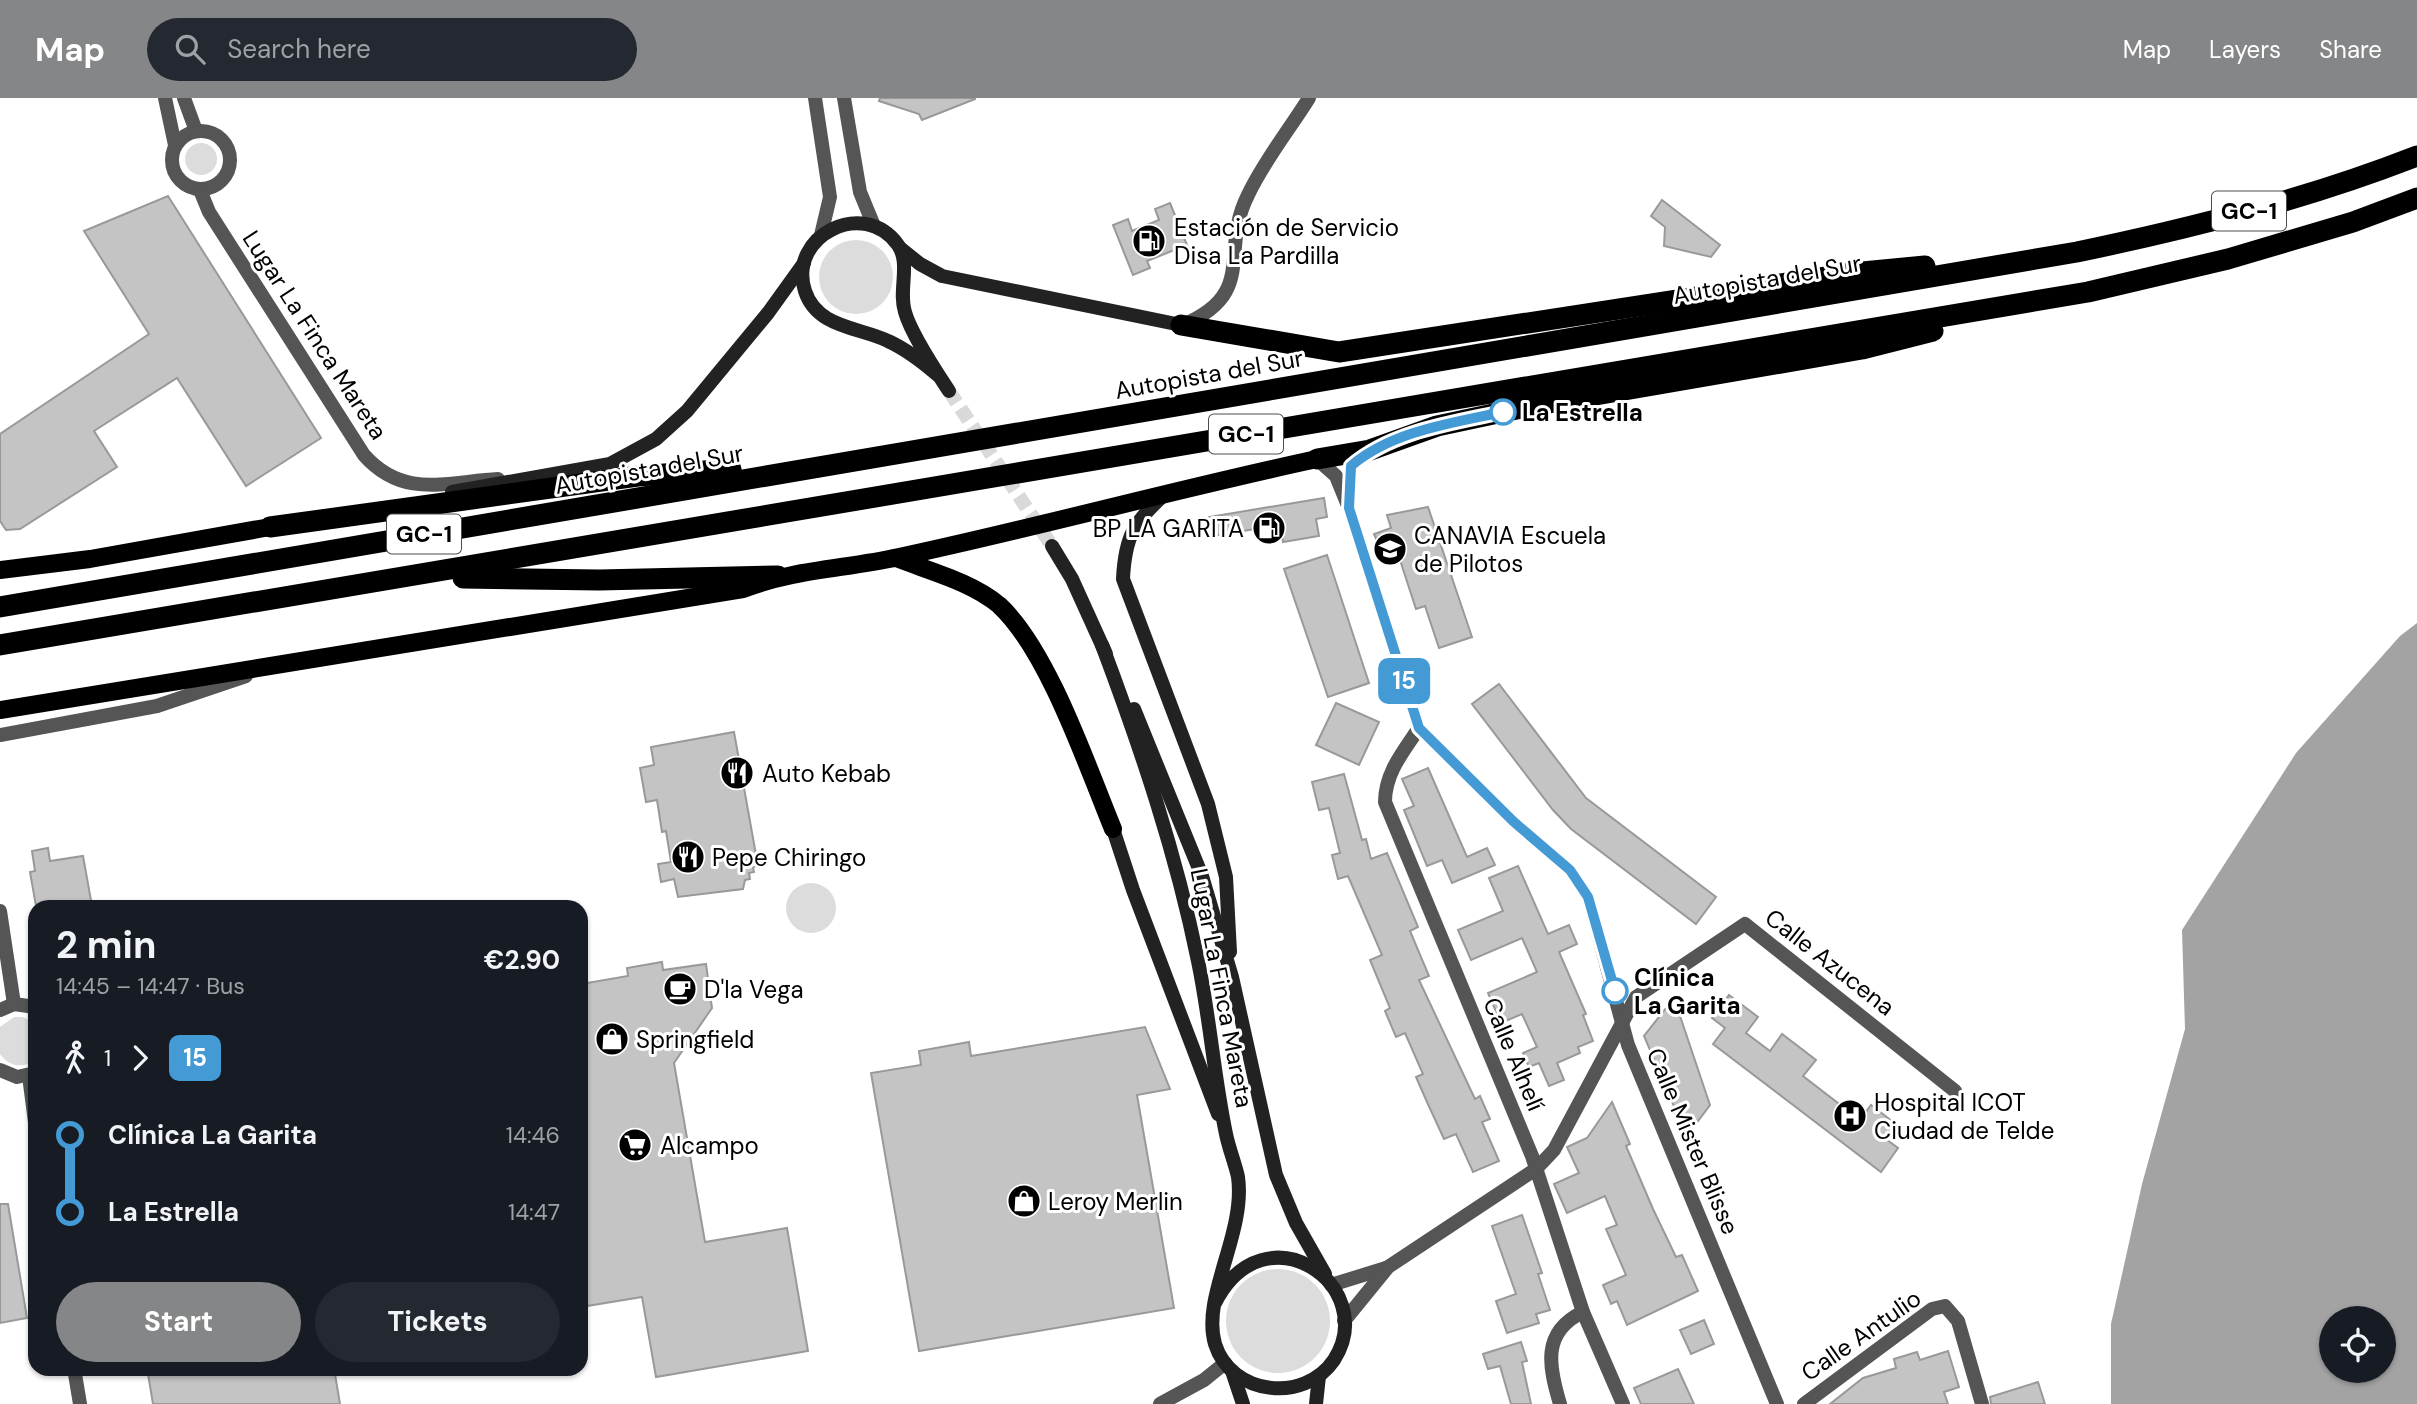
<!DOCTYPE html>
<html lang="en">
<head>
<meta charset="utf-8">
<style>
	body { margin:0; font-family:"DM Sans",sans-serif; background:#242831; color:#f1f3f6; height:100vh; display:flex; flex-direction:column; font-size:26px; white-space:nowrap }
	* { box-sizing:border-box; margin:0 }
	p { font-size:23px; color:#9ea1a6 }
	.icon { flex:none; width:38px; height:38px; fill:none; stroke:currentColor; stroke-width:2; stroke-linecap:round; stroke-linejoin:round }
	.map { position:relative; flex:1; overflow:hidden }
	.details { position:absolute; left:28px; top:802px; width:560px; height:476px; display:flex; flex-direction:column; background:#171b24; border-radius:21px; box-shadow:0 2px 5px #0004 }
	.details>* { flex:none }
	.badge { padding:0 14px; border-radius:10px; font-size:24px; line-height:46px }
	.fabs { position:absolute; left:2319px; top:1208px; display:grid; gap:14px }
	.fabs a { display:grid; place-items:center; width:77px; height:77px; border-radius:50%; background:#171b24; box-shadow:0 2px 5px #0004; font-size:35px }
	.map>.badge { position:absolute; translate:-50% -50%; box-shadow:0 0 0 4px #fff }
	.legs { display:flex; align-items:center; gap:10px; height:77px; padding:0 28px; font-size:23px }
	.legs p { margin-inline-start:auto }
	.overview { display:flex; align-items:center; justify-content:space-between; height:119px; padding:0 28px }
	h1 { font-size:38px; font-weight:700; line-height:52px }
	.primary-button { display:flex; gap:14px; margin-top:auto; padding:14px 28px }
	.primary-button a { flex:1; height:80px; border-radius:42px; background:#858687; color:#fff; font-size:28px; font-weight:700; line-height:80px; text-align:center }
	.primary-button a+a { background:#242831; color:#f1f3f6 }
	ul { padding:0 28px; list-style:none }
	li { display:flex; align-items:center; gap:24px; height:77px; font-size:26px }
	li i { display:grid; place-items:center; width:10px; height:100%; margin:0 9px; background:currentColor }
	li i::after { content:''; width:18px; height:18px; margin:-9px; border:5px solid; border-radius:50%; background:#171b24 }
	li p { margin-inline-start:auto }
	li:first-child i { background:linear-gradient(#0000 50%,currentColor 0) }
	li:last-child i { background:linear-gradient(currentColor 50%,#0000 0) }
	header { display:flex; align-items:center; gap:42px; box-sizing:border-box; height:98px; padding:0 35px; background:#858687; color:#fff }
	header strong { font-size:33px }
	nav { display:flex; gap:38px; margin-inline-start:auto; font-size:24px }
	.search { width:490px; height:63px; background:#242831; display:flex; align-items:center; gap:18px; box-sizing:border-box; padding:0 24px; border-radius:38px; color:#9ea1a6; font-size:26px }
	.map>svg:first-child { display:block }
	.green { fill:#dcdcdc }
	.water { fill:#a3a3a3; fill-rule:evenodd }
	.building { fill:#c4c4c4; stroke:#999; stroke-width:2 }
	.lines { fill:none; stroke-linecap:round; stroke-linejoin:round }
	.secondary-tunnel { stroke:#d9d9d9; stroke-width:14; stroke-dasharray:14 7; stroke-linecap:butt }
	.street { stroke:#555; stroke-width:14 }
	.secondary { stroke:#222; stroke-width:14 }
	.primary { stroke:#000; stroke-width:18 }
	.highway { stroke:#000; stroke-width:21 }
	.line-1-casing { stroke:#fff; stroke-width:16 }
	.line-1 { stroke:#449ad5; stroke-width:10 }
	.stop-1-dot { fill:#fff; stroke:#449ad5; stroke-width:3.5 }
	.labels { text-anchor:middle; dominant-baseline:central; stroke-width:6; stroke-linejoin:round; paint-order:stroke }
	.shield { fill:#fff; stroke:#4c4c4c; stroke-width:2 }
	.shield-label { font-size:23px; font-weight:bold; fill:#000 }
	.poi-label { font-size:24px; fill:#000; stroke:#fff; text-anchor:start }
	.street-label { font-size:24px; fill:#000; stroke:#fff }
	.stop-label { font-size:24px; font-weight:bold; fill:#000; stroke:#fff; text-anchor:start }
</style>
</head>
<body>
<header>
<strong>Map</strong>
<div class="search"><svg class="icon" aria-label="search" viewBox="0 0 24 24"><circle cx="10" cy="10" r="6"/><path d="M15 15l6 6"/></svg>Search here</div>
<nav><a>Map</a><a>Layers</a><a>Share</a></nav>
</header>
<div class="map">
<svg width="2417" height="1306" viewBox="0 0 2417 1306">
	<rect width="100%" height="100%" fill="#fff"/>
	<g class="green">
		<circle cx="201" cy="61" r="16"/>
		<circle cx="856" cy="179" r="37"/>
		<circle cx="811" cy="810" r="25"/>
		<path d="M14 919H22L35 924V963C22 970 9 969 0 956V929Z"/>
		<circle cx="1278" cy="1223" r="52"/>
	</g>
	<path class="water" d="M2417 525V1306H2111V1226L2142 1086 2185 931 2182 832 2296 655 2400 538ZM2331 1220H2384V1272H2331Z"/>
	<g class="building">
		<polygon points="880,0 975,0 975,1 922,22 919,16 879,3"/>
		<polygon points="168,98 321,340 246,388 177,280 94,333 117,369 20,431 6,432 0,423 0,336 149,236 84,133"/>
		<polygon points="1662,102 1720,147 1711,159 1664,148 1665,129 1651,118"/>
		<polygon points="1170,105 1187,147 1147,163 1150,170 1133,177 1113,127 1128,121 1132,133 1159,122 1155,111"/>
		<polygon points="1324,400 1327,419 1316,421 1319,438 1283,444 1280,427 1212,438 1209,419"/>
		<polygon points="1428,409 1472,539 1439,550 1425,508 1416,511 1399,459 1386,464 1374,436 1391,430 1387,417"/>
		<polygon points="1327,457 1369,585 1328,599 1284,471"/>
		<polygon points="1499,586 1586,700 1716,799 1696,826 1571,731 1553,712 1472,606"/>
		<polygon points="1336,605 1379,624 1359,667 1316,647"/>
		<polygon points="734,634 758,768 753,769 754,774 749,775 750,781 745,782 743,791 678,799 674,781 661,784 658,766 671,764 666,733 662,734 657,702 646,704 640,670 654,667 651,649"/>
		<polygon points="1428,670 1467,759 1487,750 1495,767 1452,785 1442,762 1427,768 1404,712 1414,708 1402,681"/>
		<polygon points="1344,676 1362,742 1366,741 1371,761 1387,755 1418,829 1410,833 1429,878 1419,882 1475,1001 1480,998 1490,1021 1482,1024 1499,1063 1473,1074 1456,1036 1444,1041 1427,1004 1416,979 1423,976 1405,935 1396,939 1385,913 1390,910 1370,862 1382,857 1348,778 1338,781 1332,757 1340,755 1329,710 1319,712 1312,684"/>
		<polygon points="48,750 50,763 83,758 92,808 36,808 30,774 35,773 32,753"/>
		<polygon points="1518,768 1548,836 1569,827 1577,846 1559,854 1586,916 1583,917 1593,943 1578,949 1580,955 1557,965 1564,982 1549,988 1539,965 1529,969 1523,955 1537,949 1522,916 1501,925 1488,895 1537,874 1522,840 1471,862 1458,832 1503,813 1489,780"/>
		<polygon points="662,864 663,872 706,866 712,910 674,965 705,1144 787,1130 808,1253 656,1279 642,1199 581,1209 581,886 628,878 627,870"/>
		<polygon points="1729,897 1758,919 1746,935 1770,953 1782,936 1816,962 1803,978 1860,1022 1871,1007 1897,1027 1886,1041 1898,1050 1881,1074 1713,946 1725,930 1712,920"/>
		<polygon points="1666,910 1680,918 1710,1007 1695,1027 1676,1013 1644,938"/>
		<polygon points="1145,929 1170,991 1137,997 1174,1210 919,1253 871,975 921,967 919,953 969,944 971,958"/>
		<polygon points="1612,1004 1630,1046 1626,1048 1653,1111 1676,1159 1682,1157 1698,1193 1627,1227 1617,1203 1611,1206 1603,1187 1626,1177 1606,1131 1617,1127 1605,1098 1567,1115 1554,1086 1579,1075 1567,1049 1587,1040"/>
		<polygon points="0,1106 8,1106 27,1220 0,1225"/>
		<polygon points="1522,1117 1542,1175 1538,1176 1550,1212 1536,1216 1539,1225 1507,1235 1496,1203 1516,1196 1492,1128"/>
		<polygon points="1704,1222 1714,1246 1691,1256 1680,1232"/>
		<polygon points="1521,1244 1527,1263 1522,1264 1531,1306 1511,1306 1500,1268 1488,1271 1483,1256"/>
		<polygon points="1948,1253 1959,1289 1944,1294 1948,1306 1830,1306 1863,1280 1896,1270 1894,1261 1917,1254 1920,1262"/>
		<polygon points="147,1270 334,1270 340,1306 153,1306"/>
		<polygon points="1678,1271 1694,1306 1641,1306 1634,1290"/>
		<polygon points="2038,1284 2045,1306 1991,1306 1990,1299"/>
	</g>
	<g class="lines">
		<polyline class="secondary-tunnel" points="949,293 1052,448"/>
		<g class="street">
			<polyline points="165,0 175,47"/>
			<polyline points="184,0 196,33"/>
			<polyline points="815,0 830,99 821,137"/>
			<polyline points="844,0 860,94 874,128"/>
			<circle cx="201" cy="62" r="29"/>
			<path d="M200 92 209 114 364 357C403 401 446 384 498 381"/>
			<path d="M1183 227C1258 195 1219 154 1248 97 1264 63 1289 32 1309 0"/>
			<polyline points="1317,361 1336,378 1349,410 1419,630 1514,724 1570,772 1588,799 1628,947 1777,1306"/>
			<polyline points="1349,401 1351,368 1369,353"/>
			<path d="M1419 630C1403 654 1385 675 1385 704L1532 1058 1583 1214 1623 1306"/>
			<polyline points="0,637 157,608 246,578"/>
			<polyline points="0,813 14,906"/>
			<polyline points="0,912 14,906 35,909"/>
			<polyline points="0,972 17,979 35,975"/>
			<polyline points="29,978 35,1024"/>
			<polyline points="1331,1187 1386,1170"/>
			<polyline points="1344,1223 1388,1169 1536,1071 1554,1052 1636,899 1745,826 1955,993"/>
			<polyline points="74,1270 80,1306"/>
			<polyline points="1160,1306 1204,1282 1225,1265"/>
			<path d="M1560 1306C1549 1269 1541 1234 1583 1214"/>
			<polyline points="1804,1306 1932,1211 1945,1208 1958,1223 1982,1306"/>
		</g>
		<g class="secondary">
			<polyline points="900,150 920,166 942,178 1181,227"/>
			<path d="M940 279C924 265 908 252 888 243 859 229 817 230 805 193 787 138 864 99 898 147 911 165 898 193 905 214 911 236 936 273 949 293"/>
			<polyline points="452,394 610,366 656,341 687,313 768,215 804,165"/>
			<path d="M1165 396C1134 424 1125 438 1123 481L1208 706 1226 779 1230 854"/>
			<polyline points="1052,448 1072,481 1106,556"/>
			<path d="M1102 547C1141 651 1176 755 1198 863 1210 920 1214 979 1226 1036 1229 1051 1235 1065 1238 1079 1246 1135 1201 1199 1215 1246 1231 1297 1304 1306 1334 1262 1381 1188 1265 1107 1215 1205"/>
			<polyline points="1134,611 1202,778 1232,879 1276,1077 1296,1125 1325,1176"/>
			<polyline points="1113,731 1133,792 1218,1016"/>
			<polyline points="1232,1273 1243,1306"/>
			<polyline points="1316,1306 1319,1278"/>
		</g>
		<g class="primary">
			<path d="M896 460C929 473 972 484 999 507 1048 552 1087 668 1113 731"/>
			<polyline points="0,472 90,461 270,429"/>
			<path d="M0 612 743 491C796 471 845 471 899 459 1039 429 1177 391 1317 361"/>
		</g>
		<g class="highway">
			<polyline points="1181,227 1339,254 1852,175 1925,168"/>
			<polyline points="1317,361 1370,352 1437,328 1526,309 1862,251 1933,233"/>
			<polyline points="270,429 638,378 731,371"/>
			<polyline points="463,480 599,482 778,478"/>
			<path d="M0 509 2077 154C2192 130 2307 101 2417 58"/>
			<polyline points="0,547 2088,194 2228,161 2353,124 2417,100"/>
		</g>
	</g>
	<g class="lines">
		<defs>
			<path id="line-1" d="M1503 314C1452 325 1392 333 1351 368L1349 410 1419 630 1514 724 1570 772 1588 799 1615 893"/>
		</defs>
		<use href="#line-1" class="line-1-casing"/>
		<use href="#line-1" class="line-1"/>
	</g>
	<defs>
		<symbol id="fuel-disc" viewBox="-11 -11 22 22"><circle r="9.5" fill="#000" stroke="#fff"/><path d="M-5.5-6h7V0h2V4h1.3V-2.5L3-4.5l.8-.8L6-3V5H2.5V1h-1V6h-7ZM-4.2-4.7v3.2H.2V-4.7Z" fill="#fff"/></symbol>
		<symbol id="school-disc" viewBox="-11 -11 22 22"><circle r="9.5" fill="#000" stroke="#fff"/><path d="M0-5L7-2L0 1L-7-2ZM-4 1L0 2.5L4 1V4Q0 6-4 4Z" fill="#fff"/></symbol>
		<symbol id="restaurant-disc" viewBox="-11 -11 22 22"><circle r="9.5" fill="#000" stroke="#fff"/><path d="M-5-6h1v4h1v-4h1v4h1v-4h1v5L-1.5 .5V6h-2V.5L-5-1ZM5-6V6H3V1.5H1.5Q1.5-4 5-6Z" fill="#fff"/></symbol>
		<symbol id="cafe-disc" viewBox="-11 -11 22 22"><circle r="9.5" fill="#000" stroke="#fff"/><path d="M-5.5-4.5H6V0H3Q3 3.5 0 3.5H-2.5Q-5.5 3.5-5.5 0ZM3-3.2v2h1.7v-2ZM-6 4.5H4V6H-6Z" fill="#fff"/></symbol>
		<symbol id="shop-disc" viewBox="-11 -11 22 22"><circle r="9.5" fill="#000" stroke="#fff"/><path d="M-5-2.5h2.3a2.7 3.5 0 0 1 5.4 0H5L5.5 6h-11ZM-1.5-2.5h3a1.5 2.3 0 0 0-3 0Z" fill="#fff"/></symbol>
		<symbol id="hospital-disc" viewBox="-11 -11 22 22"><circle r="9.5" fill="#000" stroke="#fff"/><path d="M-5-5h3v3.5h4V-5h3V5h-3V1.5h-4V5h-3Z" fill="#fff"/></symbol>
		<symbol id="supermarket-disc" viewBox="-11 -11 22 22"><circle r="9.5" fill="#000" stroke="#fff"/><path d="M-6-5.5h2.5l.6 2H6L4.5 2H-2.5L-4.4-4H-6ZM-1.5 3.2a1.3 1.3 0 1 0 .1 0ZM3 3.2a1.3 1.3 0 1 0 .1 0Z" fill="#fff"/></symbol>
	</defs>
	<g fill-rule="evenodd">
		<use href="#fuel-disc" x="1130" y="124" width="38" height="38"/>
		<use href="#fuel-disc" x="1250" y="411" width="38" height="38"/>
		<use href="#school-disc" x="1371" y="432" width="38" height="38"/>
		<use href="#restaurant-disc" x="718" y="656" width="38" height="38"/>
		<use href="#restaurant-disc" x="669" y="740" width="38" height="38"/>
		<use href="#cafe-disc" x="661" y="872" width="38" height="38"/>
		<use href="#shop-disc" x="593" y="922" width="38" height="38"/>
		<use href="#hospital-disc" x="1831" y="999" width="38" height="38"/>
		<use href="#supermarket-disc" x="616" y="1028" width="38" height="38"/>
		<use href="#shop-disc" x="1005" y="1084" width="38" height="38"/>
	</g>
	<g class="stop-1-dot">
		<circle cx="1503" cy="314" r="12"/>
		<circle cx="1615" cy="893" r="12"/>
	</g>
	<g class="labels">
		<g class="shield">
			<rect x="2212" y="93.5" width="74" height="39" rx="5"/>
			<rect x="1209" y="316.5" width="74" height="39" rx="5"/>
			<rect x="387" y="416.5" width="74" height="39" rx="5"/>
		</g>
		<g class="shield-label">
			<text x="2249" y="113">GC-1</text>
			<text x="1246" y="336">GC-1</text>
			<text x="424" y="436">GC-1</text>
		</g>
		<g class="poi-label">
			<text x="1174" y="129">Estación de Servicio<tspan x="1174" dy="28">Disa La Pardilla</tspan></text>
			<text x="1244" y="430" text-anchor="end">BP LA GARITA</text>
			<text x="1414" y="437">CANAVIA Escuela<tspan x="1414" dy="28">de Pilotos</tspan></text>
			<text x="762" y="675">Auto Kebab</text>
			<text x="712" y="759">Pepe Chiringo</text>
			<text x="704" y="891">D'la Vega</text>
			<text x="636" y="941">Springfield</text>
			<text x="1874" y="1004">Hospital ICOT<tspan x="1874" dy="28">Ciudad de Telde</tspan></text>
			<text x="660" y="1047">Alcampo</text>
			<text x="1048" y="1103">Leroy Merlin</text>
		</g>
		<g class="street-label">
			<text transform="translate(1767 181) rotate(-10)">Autopista del Sur</text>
			<text transform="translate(315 237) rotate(57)">Lugar La Finca Mareta</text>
			<text transform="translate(1209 276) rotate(-10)">Autopista del Sur</text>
			<text transform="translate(649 371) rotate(-10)">Autopista del Sur</text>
			<text transform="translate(1830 864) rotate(38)">Calle Azucena</text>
			<text transform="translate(1222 890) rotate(79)">Lugar La Finca Mareta</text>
			<text transform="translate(1514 956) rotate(67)">Calle Alhelí</text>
			<text transform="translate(1693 1043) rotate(67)">Calle Mister Blisse</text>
			<text transform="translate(1861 1237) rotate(-35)">Calle Antulio</text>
		</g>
		<g class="stop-label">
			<text x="1522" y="314">La Estrella</text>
			<text x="1634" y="879">Clínica<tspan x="1634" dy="28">La Garita</tspan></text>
		</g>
	</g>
</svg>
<div class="fabs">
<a><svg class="icon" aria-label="locate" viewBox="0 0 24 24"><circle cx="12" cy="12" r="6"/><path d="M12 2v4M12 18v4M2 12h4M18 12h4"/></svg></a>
</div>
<b class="badge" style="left:1404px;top:583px;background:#449ad5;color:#fff">15</b>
<section class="details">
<div class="overview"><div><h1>2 min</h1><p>14:45 – 14:47 · Bus</p></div><b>€2.90</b></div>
<div class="legs"><svg class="icon" aria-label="walk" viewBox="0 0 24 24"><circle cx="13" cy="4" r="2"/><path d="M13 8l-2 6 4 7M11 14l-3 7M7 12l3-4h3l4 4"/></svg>1<svg class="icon" aria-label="forward" viewBox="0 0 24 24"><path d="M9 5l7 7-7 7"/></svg><b class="badge" style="background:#449ad5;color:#fff">15</b></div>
<ul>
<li><i style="color:#449ad5"></i><b>Clínica La Garita</b><p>14:46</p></li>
<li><i style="color:#449ad5"></i><b>La Estrella</b><p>14:47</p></li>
</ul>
<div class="primary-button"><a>Start</a><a>Tickets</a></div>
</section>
</div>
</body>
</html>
